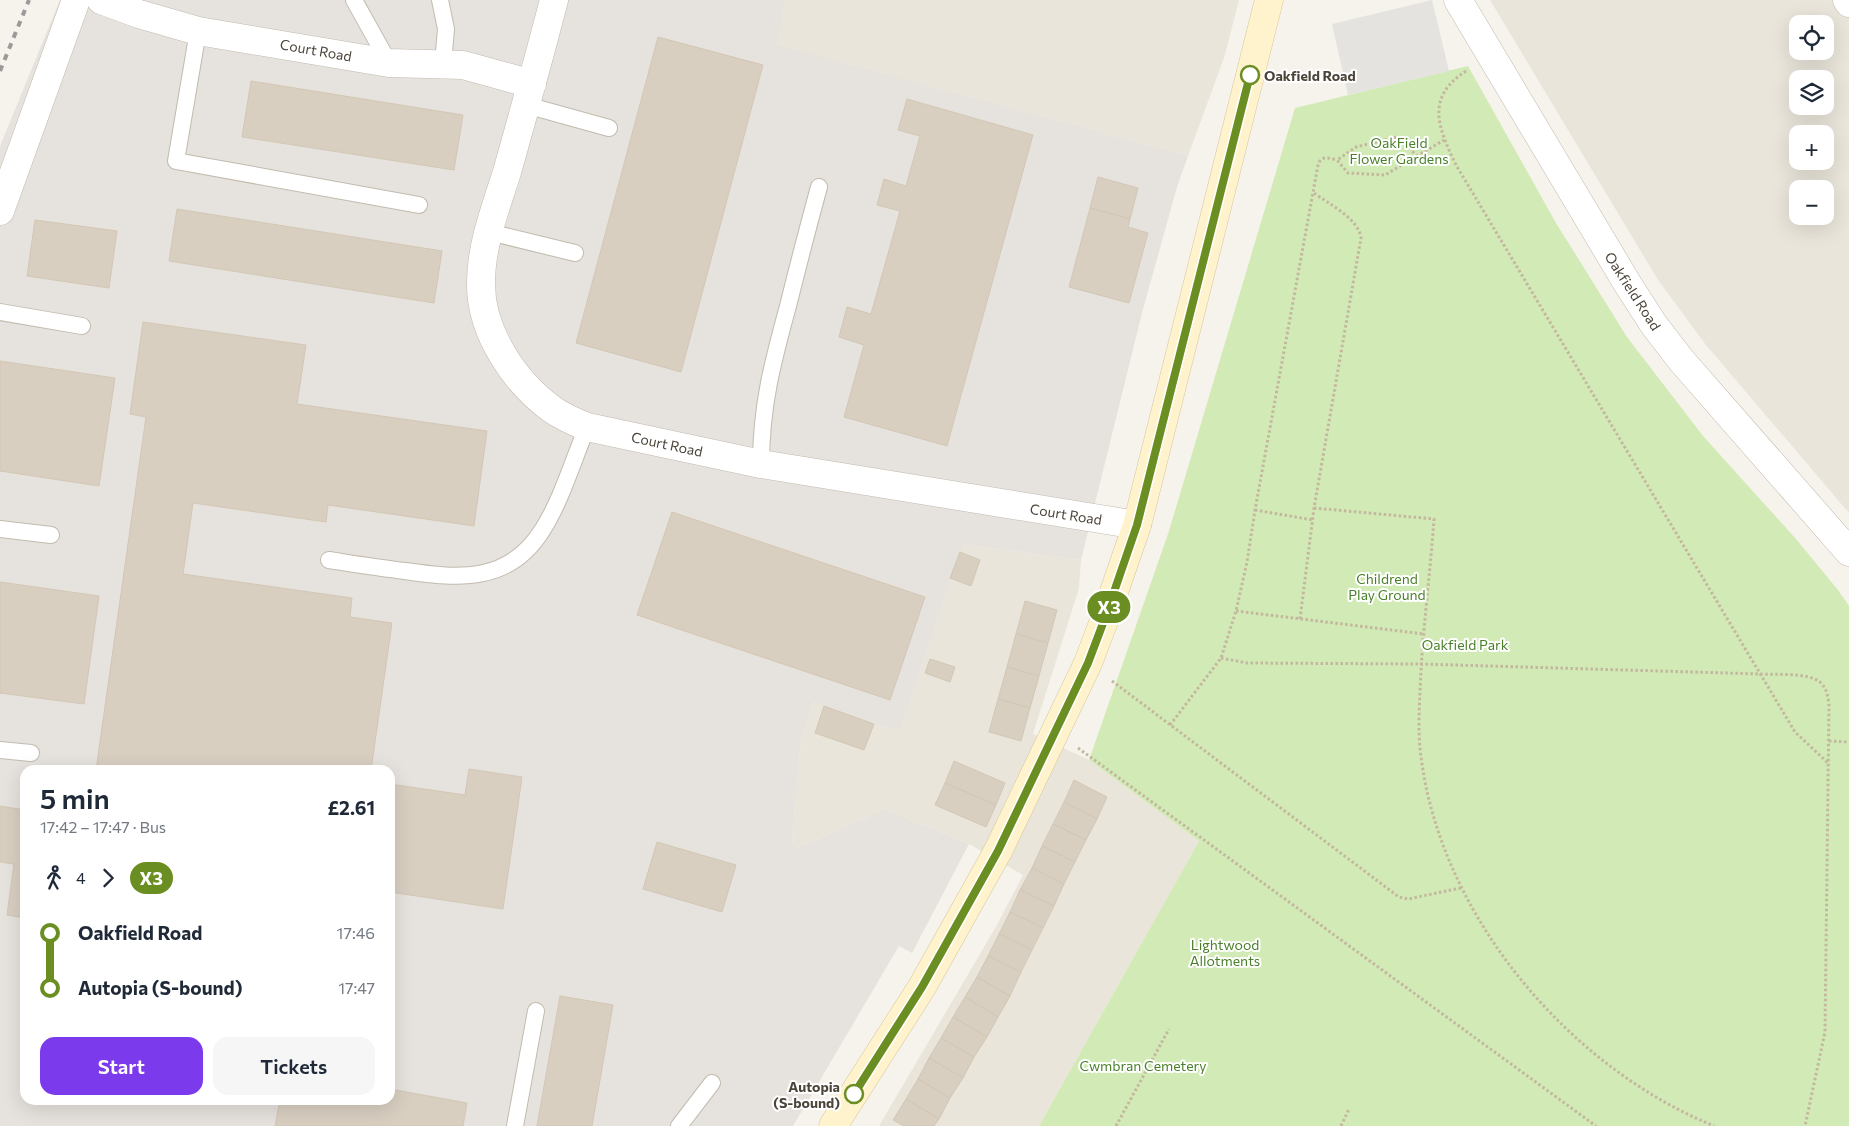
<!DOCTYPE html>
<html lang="en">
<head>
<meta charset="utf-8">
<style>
	body { margin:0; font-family:Commissioner,sans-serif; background:#f6f6f7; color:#1f2937; height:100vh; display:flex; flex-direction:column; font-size:19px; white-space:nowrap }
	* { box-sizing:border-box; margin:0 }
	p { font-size:16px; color:#747a83 }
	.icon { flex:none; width:28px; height:28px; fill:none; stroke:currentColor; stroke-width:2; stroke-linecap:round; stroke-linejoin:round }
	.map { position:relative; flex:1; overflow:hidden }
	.details { position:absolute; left:20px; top:765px; width:375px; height:340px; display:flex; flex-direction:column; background:#fff; border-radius:15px; box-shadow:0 5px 20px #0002 }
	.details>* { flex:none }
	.badge { padding:0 10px; border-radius:16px; font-size:18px; line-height:32px }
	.tools { position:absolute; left:1789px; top:15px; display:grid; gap:10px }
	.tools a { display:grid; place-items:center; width:45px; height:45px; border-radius:10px; background:#fff; box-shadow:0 5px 20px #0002; font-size:25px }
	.map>.badge { position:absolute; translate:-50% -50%; box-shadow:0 0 0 2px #fff }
	.legs { display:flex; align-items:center; gap:8px; height:55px; padding:0 20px; font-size:16px }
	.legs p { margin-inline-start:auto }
	.head { display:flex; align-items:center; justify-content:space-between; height:85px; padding:0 20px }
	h1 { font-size:28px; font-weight:600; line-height:38px }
	.primary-button { display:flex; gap:10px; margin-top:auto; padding:10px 20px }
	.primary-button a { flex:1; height:58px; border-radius:15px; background:#7c3aed; color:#fff; font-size:20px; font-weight:600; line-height:58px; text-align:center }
	.primary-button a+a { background:#f6f6f7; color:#1f2937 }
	ul { padding:0 20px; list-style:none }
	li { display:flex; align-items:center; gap:18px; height:55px; font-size:19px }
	li i { display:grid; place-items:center; width:8px; height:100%; margin:0 6px; background:currentColor }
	li i::after { content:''; width:12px; height:12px; margin:-6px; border:4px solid; border-radius:50%; background:#fff }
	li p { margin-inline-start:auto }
	li:first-child i { background:linear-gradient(#0000 50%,currentColor 0) }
	li:last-child i { background:linear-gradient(currentColor 50%,#0000 0) }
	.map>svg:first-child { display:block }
	.residential { fill:#eae5da; fill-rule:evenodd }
	.industrial { fill:#e6e2dd; fill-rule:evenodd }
	.green { fill:#d2eab5 }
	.parking { fill:#e5e3e0 }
	.building { fill:#d8cfc1; stroke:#d3c7b4 }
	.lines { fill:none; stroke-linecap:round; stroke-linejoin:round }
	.lane-casing { stroke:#c2bbae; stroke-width:18 }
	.street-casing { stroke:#c2bbae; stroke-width:29 }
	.secondary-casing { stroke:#d6c79b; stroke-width:29 }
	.path { stroke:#c4b79f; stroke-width:3; stroke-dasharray:2.5 2.5; stroke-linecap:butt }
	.lane { stroke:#fff; stroke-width:16 }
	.street { stroke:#fff; stroke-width:28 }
	.secondary { stroke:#fff3cd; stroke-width:28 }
	.rail { stroke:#9a9a9a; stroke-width:4; stroke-dasharray:6 6; stroke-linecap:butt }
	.line-1-casing { stroke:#fff; stroke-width:11 }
	.line-1 { stroke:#6b8e23; stroke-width:8 }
	.stop-1-dot { fill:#fff; stroke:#6b8e23; stroke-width:2.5 }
	.labels { text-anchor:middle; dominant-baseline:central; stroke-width:4; stroke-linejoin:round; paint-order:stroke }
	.street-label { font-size:14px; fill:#4b4439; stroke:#fff }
	.stop-label { font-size:14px; font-weight:bold; fill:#4b4439; stroke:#fff; text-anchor:start }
	.park-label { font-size:14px; fill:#4a7f2a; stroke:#fff }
</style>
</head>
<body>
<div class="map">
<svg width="1849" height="1126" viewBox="0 0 1849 1126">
	<rect width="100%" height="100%" fill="#f6f3ec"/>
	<g class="residential">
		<polygon points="785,0 1239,0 1224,58 1188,156 776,45"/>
		<path d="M1490 0H1849V513L1706 345 1658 280ZM1798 24H1825V51H1798ZM1798 79H1825V106H1798ZM1798 134H1825V161H1798ZM1798 189H1825V216H1798Z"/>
		<polygon points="963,544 1081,560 1079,588 1033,734 1089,760 1199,841 1039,1126 879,1126 997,925 1023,875 969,844 883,809 877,813 796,849 792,841 801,740 814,702 900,732"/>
	</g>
	<path class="industrial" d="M60 0H785L777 45 1188 156 1177 187 1142 313 1081 560 963 544 900 732 814 702 801 740 792 841 796 849 877 813 883 809 969 844 912 953 899 946 793 1126H0V146ZM25 770H390V1100H25Z"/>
	<polygon class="green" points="1468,66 1556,223 1627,337 1703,436 1796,539 1838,590 1849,606 1849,1126 1039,1126 1199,841 1089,760 1169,531 1295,108"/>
	<polygon class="parking" points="1432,0 1449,71 1348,95 1332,24"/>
	<g class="building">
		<polygon points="658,37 763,65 681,372 576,343"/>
		<polygon points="251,81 463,115 454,170 242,137"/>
		<polygon points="907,99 1033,135 947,446 844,417 864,345 839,337 847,307 871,314 900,211 877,205 884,179 906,186 920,136 898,130"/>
		<polygon points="1098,177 1138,188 1130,219 1090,208"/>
		<polygon points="1090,208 1130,219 1128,227 1148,233 1129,303 1069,287"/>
		<polygon points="177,209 442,251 434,303 169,261"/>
		<polygon points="35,220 117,231 109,288 27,276"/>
		<polygon points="143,322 306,345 297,404 487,431 474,526 328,505 326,522 193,503 183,574 352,598 350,617 392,623 371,770 96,770 146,417 130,414"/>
		<polygon points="0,361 115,378 99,486 0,471"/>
		<polygon points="672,512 925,597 890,700 637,615"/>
		<polygon points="960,552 980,560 971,586 950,578"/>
		<polygon points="0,582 99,596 84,704 0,693"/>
		<polygon points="1025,601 1057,610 1048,643 1016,634"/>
		<polygon points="1016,634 1048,643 1039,676 1007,667"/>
		<polygon points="930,659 955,667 950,682 925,673"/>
		<polygon points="1007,667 1039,676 1030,708 998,699"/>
		<polygon points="998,699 1030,708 1021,741 989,732"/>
		<polygon points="824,706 874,724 864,750 815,733"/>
		<polygon points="954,761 1005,783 996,805 945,783"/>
		<polygon points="469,769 522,777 503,909 390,892 390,784 465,795"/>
		<polygon points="1074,780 1107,797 1097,819 1064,802"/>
		<polygon points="945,783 996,805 986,827 935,805"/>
		<polygon points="1064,802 1097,819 1086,840 1053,824"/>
		<polygon points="0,806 25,810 25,918 7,915 14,864 0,862"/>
		<polygon points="1053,824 1086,840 1075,862 1042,846"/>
		<polygon points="657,842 736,865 722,912 643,889"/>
		<polygon points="1042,846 1075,862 1064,884 1032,868"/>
		<polygon points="1032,868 1064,884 1054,906 1020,890"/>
		<polygon points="1020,890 1054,906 1043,928 1010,912"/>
		<polygon points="1010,912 1043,928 1032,950 999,934"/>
		<polygon points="999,934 1032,950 1021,972 988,956"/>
		<polygon points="988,956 1021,972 1010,996 977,977"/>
		<polygon points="977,977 1010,996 998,1017 965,997"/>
		<polygon points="560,996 613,1005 592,1126 537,1126"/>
		<polygon points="965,997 998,1017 987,1037 953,1017"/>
		<polygon points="953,1017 987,1037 974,1057 941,1038"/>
		<polygon points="941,1038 974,1057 963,1078 929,1058"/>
		<polygon points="929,1058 963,1078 950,1098 918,1079"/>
		<polygon points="918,1079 950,1098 939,1119 906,1099"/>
		<polygon points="390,1089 467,1103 463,1126 275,1126 280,1100 390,1100"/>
		<polygon points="906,1099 939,1119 934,1126 904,1126 893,1120"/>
	</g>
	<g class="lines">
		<defs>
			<g id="lane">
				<polyline points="354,0 389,63"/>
				<polyline points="440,0 446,29 443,63"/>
				<polyline points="198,31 176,161 419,205"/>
				<polyline points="526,105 609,128"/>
				<polyline points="489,232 575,253"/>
				<polyline points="0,312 82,326"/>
				<path d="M761 464C761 405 773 361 788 306 798 266 808 227 819 187"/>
				<polyline points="0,529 51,535"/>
				<path d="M329 560C355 564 380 568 405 571 460 579 510 583 543 529 561 501 574 458 587 427"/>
				<polyline points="0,750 31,753"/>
				<polyline points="515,1126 536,1011"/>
				<polyline points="679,1126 712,1083"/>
			</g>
			<g id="street">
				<polyline points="101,0 139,14 198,31 389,63 463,65 532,84"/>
				<path d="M554 0C539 58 523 115 507 172 496 207 481 245 481 282 480 331 514 382 553 410 563 417 575 422 587 427L761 464 1137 525"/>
				<polyline points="1458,0 1627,283 1654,325 1681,360 1849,552"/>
				<polyline points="1847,0 1849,3"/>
				<polyline points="0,211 76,0"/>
			</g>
			<polyline id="secondary" points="833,1126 922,987 998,851 1088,663 1105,618 1137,525 1269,0"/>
		</defs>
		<use href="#lane" class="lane-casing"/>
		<use href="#street" class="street-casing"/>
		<use href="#secondary" class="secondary-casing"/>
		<g class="path">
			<path d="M1466 71C1424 98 1439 129 1456 165L1795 732 1828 763"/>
			<polyline points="1417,157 1403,139 1397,137 1356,147 1337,160 1348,173 1385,175 1444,140"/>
			<path d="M1314 508 1434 519C1430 577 1422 634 1420 692 1419 713 1418 736 1421 757 1441 915 1567 1066 1714 1126"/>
			<polyline points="1255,510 1313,520"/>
			<polyline points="1236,611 1424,634"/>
			<path d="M1300 619 1314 508 1361 238C1359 219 1329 204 1314 193"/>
			<path d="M1221 658 1247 663 1421 664 1760 674C1775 675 1810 672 1821 683 1827 689 1828 697 1829 705L1825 1032 1805 1126"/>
			<polyline points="1112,681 1399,897 1408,899 1461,888"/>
			<path d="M1170 725 1221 658 1236 611 1247 562 1255 510 1318 165C1321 155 1329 158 1337 160"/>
			<polyline points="1829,741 1849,742"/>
			<polyline points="1078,748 1596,1126"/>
			<polyline points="1116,1126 1169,1029"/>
			<polyline points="1341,1126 1349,1109"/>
		</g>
		<use href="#lane" class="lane"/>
		<use href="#street" class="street"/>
		<use href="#secondary" class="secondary"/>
		<polyline class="rail" points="0,71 29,0"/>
	</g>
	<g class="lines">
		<defs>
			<polyline id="line-1" points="854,1094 922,987 998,851 1088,663 1105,618 1137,525 1250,75"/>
		</defs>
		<use href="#line-1" class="line-1-casing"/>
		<use href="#line-1" class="line-1"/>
	</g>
	<g class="stop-1-dot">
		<circle cx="1250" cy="75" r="9"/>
		<circle cx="854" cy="1094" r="9"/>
	</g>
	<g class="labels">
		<g class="street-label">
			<text transform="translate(316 50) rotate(10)">Court Road</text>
			<text transform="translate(1633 291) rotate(57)">Oakfield Road</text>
			<text transform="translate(667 444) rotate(12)">Court Road</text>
			<text transform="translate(1066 514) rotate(9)">Court Road</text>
		</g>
		<g class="stop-label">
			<text x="1264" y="75">Oakfield Road</text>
			<text x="840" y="1086" text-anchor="end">Autopia<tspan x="840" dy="16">(S-bound)</tspan></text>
		</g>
		<g class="park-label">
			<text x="1399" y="142">OakField<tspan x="1399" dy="16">Flower Gardens</tspan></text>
			<text x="1387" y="578">Childrend<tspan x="1387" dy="16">Play Ground</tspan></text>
			<text x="1465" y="644">Oakfield Park</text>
			<text x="1225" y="944">Lightwood<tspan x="1225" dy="16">Allotments</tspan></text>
			<text x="1143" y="1065">Cwmbran Cemetery</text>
		</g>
	</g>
</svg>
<div class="tools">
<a><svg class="icon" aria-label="locate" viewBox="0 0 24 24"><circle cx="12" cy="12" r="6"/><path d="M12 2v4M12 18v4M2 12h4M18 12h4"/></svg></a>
<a><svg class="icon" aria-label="layers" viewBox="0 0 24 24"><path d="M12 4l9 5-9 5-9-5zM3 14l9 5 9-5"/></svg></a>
<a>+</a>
<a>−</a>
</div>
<b class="badge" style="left:1109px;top:607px;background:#6b8e23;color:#fff">X3</b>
<section class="details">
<div class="head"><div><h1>5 min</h1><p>17:42 – 17:47 · Bus</p></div><b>£2.61</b></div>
<div class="legs"><svg class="icon" aria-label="walk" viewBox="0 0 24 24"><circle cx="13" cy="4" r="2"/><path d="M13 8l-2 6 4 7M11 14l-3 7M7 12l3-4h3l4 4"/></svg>4<svg class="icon" aria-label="forward" viewBox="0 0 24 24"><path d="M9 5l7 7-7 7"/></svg><b class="badge" style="background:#6b8e23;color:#fff">X3</b></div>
<ul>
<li><i style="color:#6b8e23"></i><b>Oakfield Road</b><p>17:46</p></li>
<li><i style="color:#6b8e23"></i><b>Autopia (S-bound)</b><p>17:47</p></li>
</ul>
<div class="primary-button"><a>Start</a><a>Tickets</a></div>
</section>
</div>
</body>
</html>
